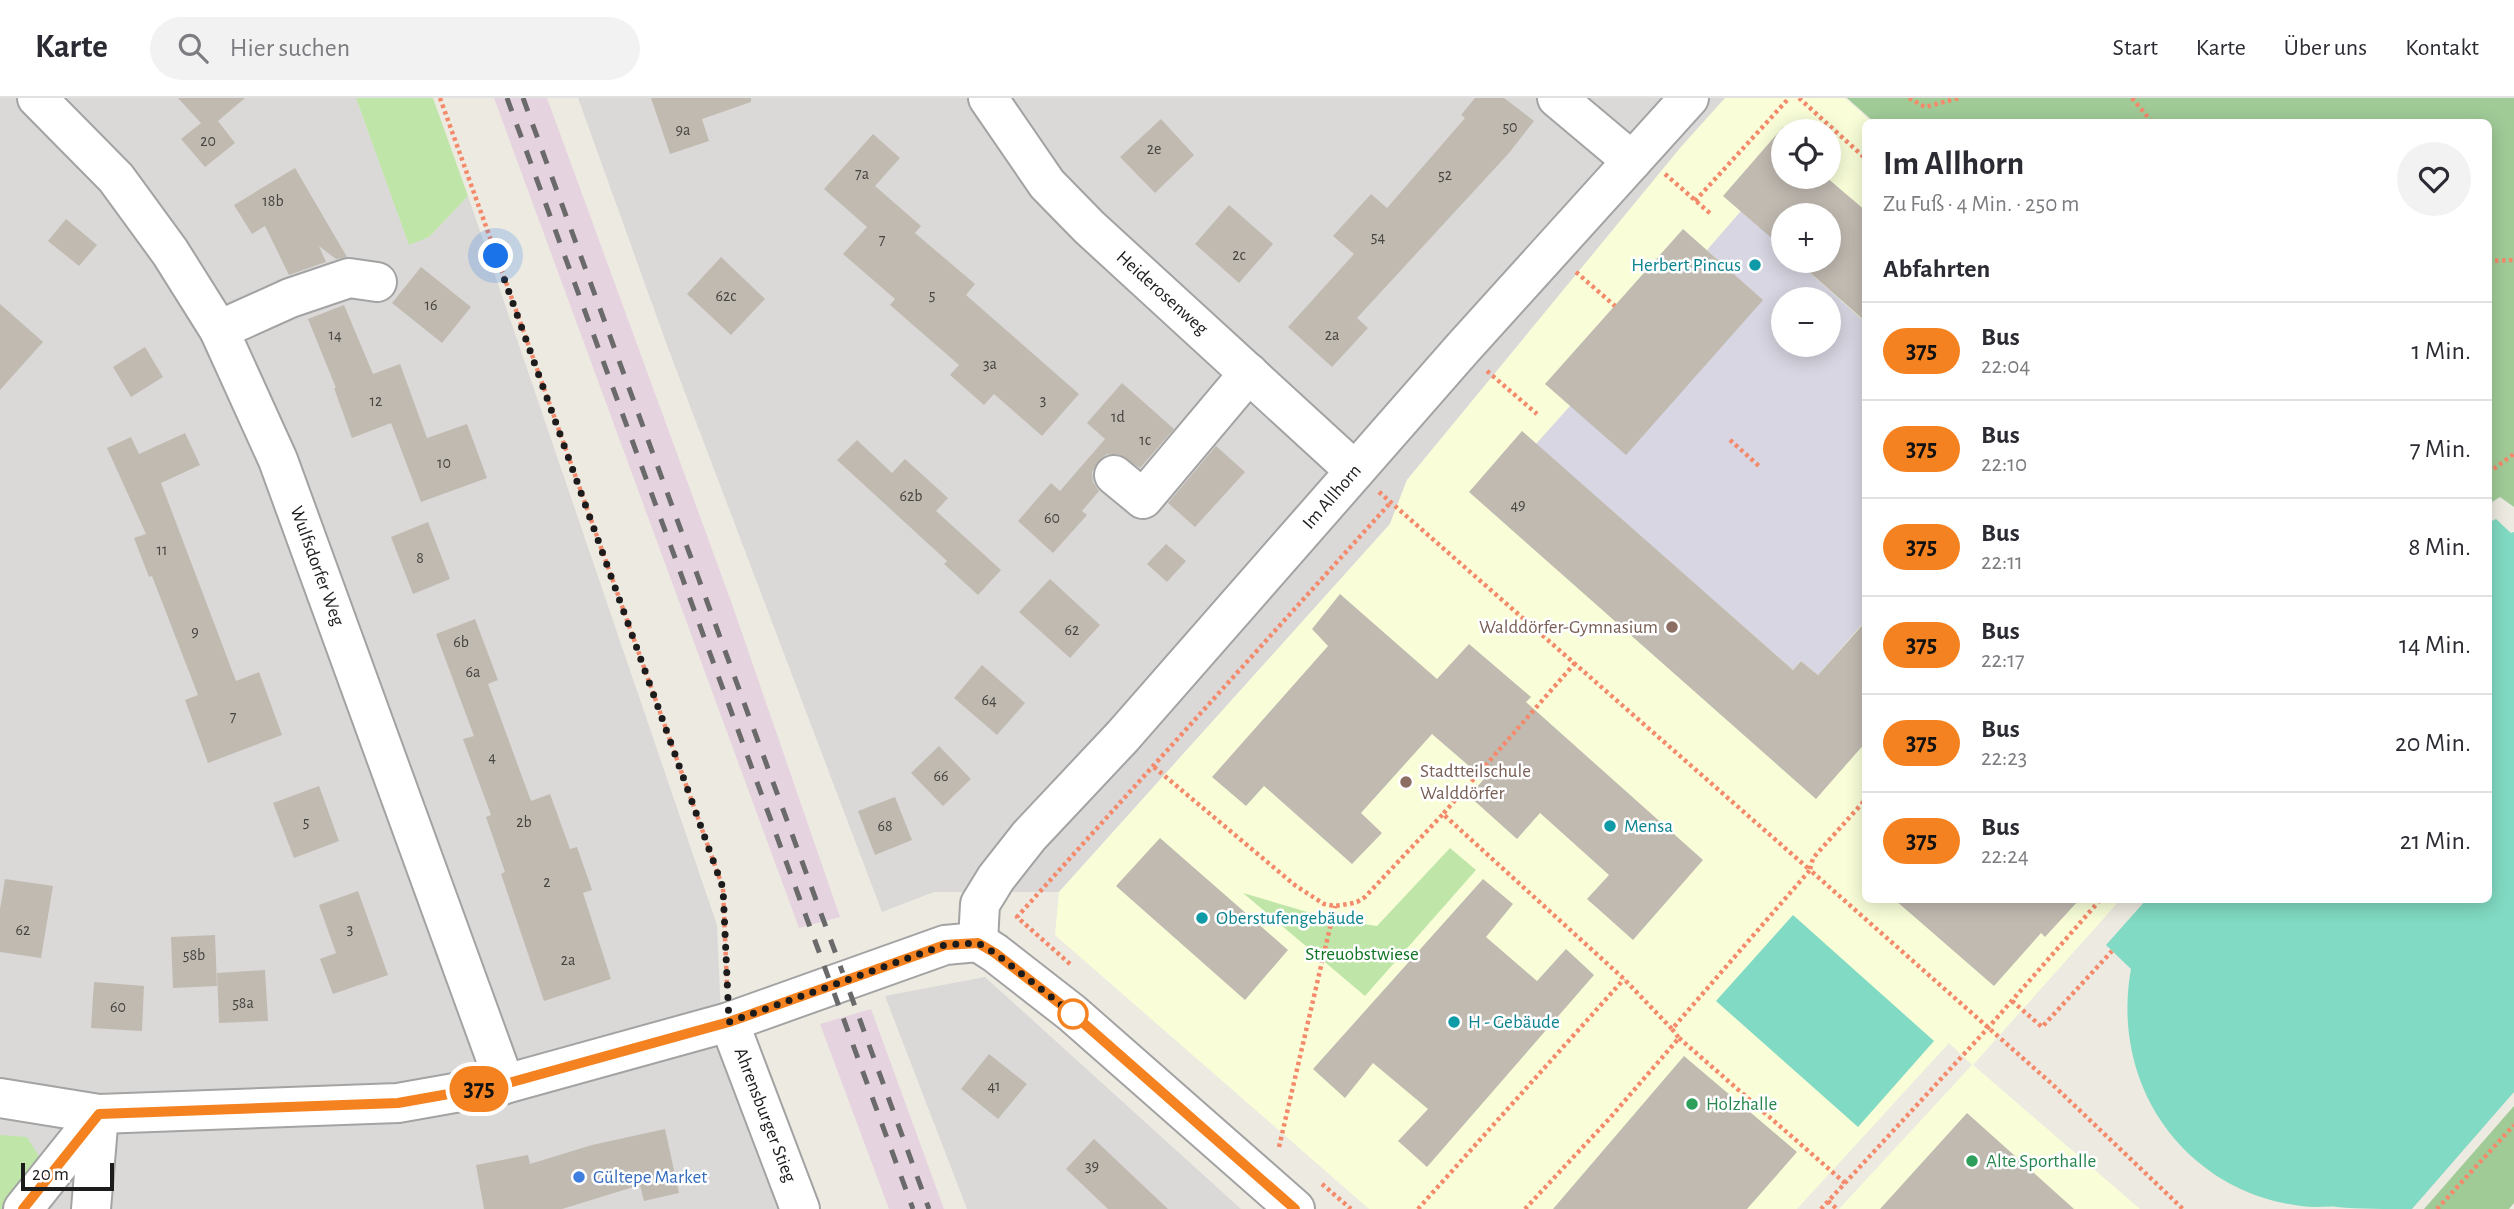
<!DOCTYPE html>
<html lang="de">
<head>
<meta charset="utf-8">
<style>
	body { margin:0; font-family:"Alegreya Sans",sans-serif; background:#f2f2f3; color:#2b2b33; height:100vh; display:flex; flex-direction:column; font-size:26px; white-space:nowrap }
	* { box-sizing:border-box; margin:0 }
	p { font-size:23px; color:#7c7c81 }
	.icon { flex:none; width:38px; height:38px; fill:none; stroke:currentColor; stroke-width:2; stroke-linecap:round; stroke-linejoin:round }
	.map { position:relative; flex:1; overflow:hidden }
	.details { position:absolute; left:1862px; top:21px; width:630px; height:784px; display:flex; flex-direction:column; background:#fff; border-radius:10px; box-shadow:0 4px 18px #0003 }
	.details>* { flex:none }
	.badge { padding:0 14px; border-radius:23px; font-size:24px; line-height:46px }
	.tools { position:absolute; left:1771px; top:21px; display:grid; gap:14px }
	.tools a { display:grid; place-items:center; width:70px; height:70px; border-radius:50%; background:#fff; box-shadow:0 4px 18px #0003; font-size:35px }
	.scale { position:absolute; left:21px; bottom:18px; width:93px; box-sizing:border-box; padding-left:7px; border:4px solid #1c1c1c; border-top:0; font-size:19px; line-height:24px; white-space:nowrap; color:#1c1c1c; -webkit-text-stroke:5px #fff; paint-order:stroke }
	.you { position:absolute; width:35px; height:35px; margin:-18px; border:5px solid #fff; border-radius:50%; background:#1a73e8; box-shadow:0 0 0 10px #1a73e833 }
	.map>.badge { position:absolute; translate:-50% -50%; box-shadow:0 0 0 4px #fff }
	h2 { padding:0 21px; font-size:26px; line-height:63px }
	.round { display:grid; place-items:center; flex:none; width:74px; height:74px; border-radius:37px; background:#f2f2f3 }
	.headline { display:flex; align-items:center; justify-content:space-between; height:119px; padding:0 21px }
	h1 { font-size:33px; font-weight:600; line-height:52px }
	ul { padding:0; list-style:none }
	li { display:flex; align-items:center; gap:21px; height:98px; padding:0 21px; border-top:2px solid #e1e1e2 }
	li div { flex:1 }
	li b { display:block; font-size:26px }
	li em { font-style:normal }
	li .badge { min-width:77px; font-weight:700; text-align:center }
	header { display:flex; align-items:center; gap:42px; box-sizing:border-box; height:98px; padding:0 35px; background:#fff; border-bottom:2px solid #e1e1e2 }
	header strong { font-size:33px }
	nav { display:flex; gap:38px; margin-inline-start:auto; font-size:24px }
	.search { width:490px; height:63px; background:#f2f2f3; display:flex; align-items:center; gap:18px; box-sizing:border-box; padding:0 24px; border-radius:38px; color:#7c7c81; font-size:26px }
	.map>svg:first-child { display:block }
	.residential { fill:#dad9d8 }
	.industrial { fill:#e6d3e0 }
	.education { fill:#f9fed9; fill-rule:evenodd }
	.grass { fill:#bfe6a8 }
	.forest { fill:#a0cb97 }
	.pitch { fill:#81dac3 }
	.plaza { fill:#d7d6e2; fill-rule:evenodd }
	.building { fill:#c1bab1 }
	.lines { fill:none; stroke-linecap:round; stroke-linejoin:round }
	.minor-casing { stroke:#a3a3a3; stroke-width:42 }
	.path { stroke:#f48a6b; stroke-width:4.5; stroke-dasharray:3.5 3.5; stroke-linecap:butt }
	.minor { stroke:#fff; stroke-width:38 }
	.rail { stroke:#6a6a6a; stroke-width:5; stroke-dasharray:14 14; stroke-linecap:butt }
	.line-casing { stroke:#fff; stroke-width:16 }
	.line { stroke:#f58220; stroke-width:10 }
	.walk { stroke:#1c1c1c; stroke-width:7; stroke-dasharray:0 12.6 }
	.culture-dot { fill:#0f9aa8; stroke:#fff; stroke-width:2.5 }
	.education-dot { fill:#8d6e63; stroke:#fff; stroke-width:2.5 }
	.stop-dot { fill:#fff; stroke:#f58220; stroke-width:3.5 }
	.leisure-dot { fill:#2e9e5b; stroke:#fff; stroke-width:2.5 }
	.shop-dot { fill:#3f7fe0; stroke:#fff; stroke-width:2.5 }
	.labels { text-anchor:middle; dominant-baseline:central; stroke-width:5; stroke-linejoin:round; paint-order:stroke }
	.number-label { font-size:16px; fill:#454441 }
	.culture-label { font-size:19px; fill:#0d838f; stroke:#fff; text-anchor:start }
	.street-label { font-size:19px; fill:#1c1c1c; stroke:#fff }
	.education-label { font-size:19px; fill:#785e54; stroke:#fff; text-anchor:end }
	.park-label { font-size:19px; fill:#0f7424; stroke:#fff }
	.leisure-label { font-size:19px; fill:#27864d; stroke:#fff; text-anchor:start }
	.shop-label { font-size:19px; fill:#366cbe; stroke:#fff; text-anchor:start }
</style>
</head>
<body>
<header>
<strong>Karte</strong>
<div class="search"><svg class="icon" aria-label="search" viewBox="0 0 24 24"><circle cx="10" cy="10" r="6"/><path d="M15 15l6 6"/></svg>Hier suchen</div>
<nav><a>Start</a><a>Karte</a><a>Über uns</a><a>Kontakt</a></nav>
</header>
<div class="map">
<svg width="2514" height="1111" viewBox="0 0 2514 1111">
	<rect width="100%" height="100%" fill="#edeae1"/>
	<g class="residential">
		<polygon points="0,0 356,0 409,146 429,139 468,98 717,827 722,939 785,1111 0,1111"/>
		<polygon points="578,0 1725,0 1681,49 1407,382 1390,426 1059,794 934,794 882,814 668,250"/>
		<polygon points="985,879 1241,1111 967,1111 885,898"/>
	</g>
	<g class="industrial">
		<polygon points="494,0 547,0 732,506 840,819 799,830"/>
		<polygon points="871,911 944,1111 889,1111 820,926"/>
	</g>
	<path class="education" d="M1725 0H1845L1872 24H1866V802H2120L1973 967 2140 1111H1839L1972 967 1949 945 1797 1111H1369L1055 837 1059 794 1390 426 1407 382 1681 49ZM1783 33H1829V79H1783ZM1783 117H1829V163H1783ZM1783 201H1829V247H1783Z"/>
	<g class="grass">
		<polygon points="356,0 433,0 468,98 429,139 409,147"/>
		<polygon points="1450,750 1476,772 1365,898 1243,795 1331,821 1377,828"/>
		<polygon points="0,1037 27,1039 45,1068 6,1111 0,1111"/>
	</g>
	<g class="forest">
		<polygon points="1847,0 2514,0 2514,409 2500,399 2489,406 2488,24 1874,24"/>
		<polygon points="2514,1008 2514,1105 2509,1111 2424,1111"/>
	</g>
	<g class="pitch">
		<path d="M2496 421 2511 435 2514 434V994L2412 1111C2387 1111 2360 1111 2337 1109 2331 1108 2323 1109 2316 1109 2302 1109 2287 1106 2274 1103 2170 1075 2112 975 2131 871L2106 847 2146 802H2488V425Z"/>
		<polygon points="1793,817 1934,943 1858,1029 1716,903"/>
	</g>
	<path class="plaza" d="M1741 113 1783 150V163H1797L1865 224V523L1818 577 1801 563 1793 572 1536 346 1570 308 1762 202 1707 152ZM1783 201H1829V247H1783Z"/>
	<g class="building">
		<polygon points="178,0 245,0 218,23 235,45 205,69 181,41 201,25"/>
		<polygon points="651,0 751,0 751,4 702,21 709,43 670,56"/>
		<polygon points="1475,0 1504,0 1534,23 1509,55 1357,220 1368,230 1332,269 1288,229 1354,156 1333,138 1371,96 1387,110 1465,20 1461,17"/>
		<polygon points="1161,21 1194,57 1155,95 1120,59"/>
		<polygon points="1783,29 1783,79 1826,79 1866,113 1866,224 1797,163 1829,163 1829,117 1783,117 1783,150 1723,98"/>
		<polygon points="873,36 900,60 875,88 921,128 915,135 975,186 966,197 1079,296 1042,338 994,296 984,307 950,277 959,267 890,207 895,201 843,156 867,129 824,91"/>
		<polygon points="295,70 347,159 336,161 319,148 326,164 289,177 265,128 252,136 234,107"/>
		<polygon points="1229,107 1273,146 1239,185 1195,146"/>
		<polygon points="66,121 97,147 79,168 48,143"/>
		<polygon points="1683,131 1763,202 1626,357 1545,286"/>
		<polygon points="721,159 765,201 731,237 687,196"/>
		<polygon points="421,169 471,209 442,245 392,205"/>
		<polygon points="0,206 43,244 0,292"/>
		<polygon points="344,207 373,276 400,266 427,340 467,326 487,380 421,404 391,325 352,340 334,290 336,290 308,221"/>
		<polygon points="145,249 163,279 131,299 113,269"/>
		<polygon points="1122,285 1174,331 1140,370 1118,356 1107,356 1098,363 1092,374 1093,384 1099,393 1082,413 1087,417 1053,455 1018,423 1051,385 1060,393 1105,341 1087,325"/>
		<polygon points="1522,333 1793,572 1801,563 1818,577 1866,523 1866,644 1816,701 1469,394"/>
		<polygon points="185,335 200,367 161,385 236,583 259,574 282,637 208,665 185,602 198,597 152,478 149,479 134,440 146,436 107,350 131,339 139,356"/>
		<polygon points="857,342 892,375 905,361 948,400 936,413 1001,472 978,497 944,466 947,463 837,362"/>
		<polygon points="1216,348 1245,374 1195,429 1168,405"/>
		<polygon points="428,424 450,481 413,496 391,439"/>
		<polygon points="1166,446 1186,463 1167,484 1147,466"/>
		<polygon points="1050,481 1100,527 1070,560 1019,514"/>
		<polygon points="1340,496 1437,581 1469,546 1531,599 1526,604 1703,762 1633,842 1587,801 1609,777 1540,715 1517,741 1469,698 1484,681 1432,636 1361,715 1382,735 1352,766 1264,688 1246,708 1212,679 1328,548 1312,531"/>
		<polygon points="475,521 498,582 488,586 531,703 550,696 570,751 577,749 592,792 583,795 611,881 544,903 501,776 505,774 486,719 491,717 463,641 474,638 436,536"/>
		<polygon points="982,567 1025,605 997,637 954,600"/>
		<polygon points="939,648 971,681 943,708 911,675"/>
		<polygon points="319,688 339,743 294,760 273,705"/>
		<polygon points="895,699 912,742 875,757 858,713"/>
		<polygon points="1160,740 1288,852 1245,902 1116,788"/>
		<polygon points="5,781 53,788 41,860 0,854 0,811"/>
		<polygon points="1483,781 1513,806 1486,839 1537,883 1566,851 1594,877 1427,1069 1398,1043 1428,1011 1373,965 1345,1000 1313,971"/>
		<polygon points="358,793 388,877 333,896 320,861 336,855 319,807"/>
		<polygon points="1895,802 2079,802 2045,839 2041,835 1994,888"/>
		<polygon points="215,837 217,888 173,890 171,839"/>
		<polygon points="265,872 268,923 219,925 217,875"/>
		<polygon points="94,884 144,888 142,933 91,930"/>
		<polygon points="989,956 1027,986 998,1021 961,991"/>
		<polygon points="1684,958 1797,1054 1747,1111 1553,1111"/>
		<polygon points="1967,1015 2074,1111 1880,1111"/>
		<polygon points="665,1031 679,1095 644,1103 640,1087 562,1111 484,1111 476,1067 528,1057 530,1066 592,1047"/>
		<polygon points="1094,1041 1168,1111 1108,1111 1066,1071"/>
	</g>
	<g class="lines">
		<defs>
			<g id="minor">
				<polyline points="37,0 116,80 170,154 219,232 278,362 505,986"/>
				<polyline points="988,0 1047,86 1089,129 1355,373"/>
				<polyline points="1557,0 1632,63"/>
				<polyline points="219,232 290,200 349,180 377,184"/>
				<polyline points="1114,377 1143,401 1249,275"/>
				<polyline points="978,844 980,806 996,780 1029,738 1123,638 1462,251 1689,0"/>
				<polyline points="729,924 800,1111"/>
				<polyline points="0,1000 99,1016 398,1005 505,986 729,924 945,847 978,844 995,855 1072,915 1295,1111"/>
				<polyline points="23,1111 99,1016"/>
				<polyline points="91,1111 99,1016"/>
			</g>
		</defs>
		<use href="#minor" class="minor-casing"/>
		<g class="path">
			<polyline points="440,0 723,790 727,888"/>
			<polyline points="1799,0 1866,61"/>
			<polyline points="1909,0 1925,9 1959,0"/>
			<polyline points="2132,0 2152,24"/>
			<polyline points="1665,76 1712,117"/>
			<polyline points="1695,103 1789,0"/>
			<polyline points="2488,163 2514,162"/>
			<polyline points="1576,174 1615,208"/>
			<polyline points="1487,273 1537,316"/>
			<polyline points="1730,342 1759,368"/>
			<polyline points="2488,375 2514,356"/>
			<polyline points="1379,394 1810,772 1813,760 1866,701"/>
			<polyline points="1575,565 1443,716 1624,881 1672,931"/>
			<polyline points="1154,669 1296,788 1324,806 1335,808 1349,806 1357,804 1365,799 1443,716"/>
			<polyline points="1070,866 1017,819 1391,404"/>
			<polyline points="2012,903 2042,929 2112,853"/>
			<polyline points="1679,940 1845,1085"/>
			<polyline points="1279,1049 1335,808"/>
			<polyline points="1322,1086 1351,1111"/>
			<polyline points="1828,1103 1837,1111"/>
			<polyline points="1418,1111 1624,881"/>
			<polyline points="1525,1111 1609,1021 1679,940 1672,931 1810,772 2052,986 2183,1111"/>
			<polyline points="1821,1111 1988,930 2100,802"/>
			<polyline points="2437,1111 2514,1027"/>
		</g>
		<use href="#minor" class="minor"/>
		<g class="rail">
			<polyline points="507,0 913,1111"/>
			<polyline points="523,0 929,1111"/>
		</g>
	</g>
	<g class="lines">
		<defs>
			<polyline id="line" points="23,1111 99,1016 398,1005 505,986 729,924 945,847 978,845 995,855 1072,915 1295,1111"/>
		</defs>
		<use href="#line" class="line-casing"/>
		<use href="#line" class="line"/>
		<polyline class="walk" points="496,158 723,790 729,924 945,847 978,845 995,855 1073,916"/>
	</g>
	<g class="culture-dot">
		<circle cx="1755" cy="167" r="7"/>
		<circle cx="1610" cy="728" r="7"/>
		<circle cx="1202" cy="820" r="7"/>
		<circle cx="1454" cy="924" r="7"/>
	</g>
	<g class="education-dot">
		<circle cx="1672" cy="529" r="7"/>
		<circle cx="1406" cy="684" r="7"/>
	</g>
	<circle class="stop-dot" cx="1073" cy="916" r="14"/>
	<g class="leisure-dot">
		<circle cx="1692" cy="1006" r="7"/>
		<circle cx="1972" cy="1063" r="7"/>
	</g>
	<circle class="shop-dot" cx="579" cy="1079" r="7"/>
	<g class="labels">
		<g class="number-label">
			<text x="1510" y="29">50</text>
			<text x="683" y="32">9a</text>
			<text x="208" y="43">20</text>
			<text x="1154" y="51">2e</text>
			<text x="862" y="76">7a</text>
			<text x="1445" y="77">52</text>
			<text x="273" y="103">18b</text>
			<text x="1378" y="139">54</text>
			<text x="882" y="142">7</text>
			<text x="1239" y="157">2c</text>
			<text x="932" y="197">5</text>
			<text x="726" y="198">62c</text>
			<text x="431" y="207">16</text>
			<text x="335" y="237">14</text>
			<text x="1332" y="237">2a</text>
			<text x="990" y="266">3a</text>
			<text x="1043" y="302">3</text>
			<text x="376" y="303">12</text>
			<text x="1118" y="319">1d</text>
			<text x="1145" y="342">1c</text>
			<text x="444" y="365">10</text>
			<text x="911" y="398">62b</text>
			<text x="1518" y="407">49</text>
			<text x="1052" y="420">60</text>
			<text x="162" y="452">11</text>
			<text x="420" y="460">8</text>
			<text x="1072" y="532">62</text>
			<text x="195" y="534">9</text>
			<text x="461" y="544">6b</text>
			<text x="473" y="574">6a</text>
			<text x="989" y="602">64</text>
			<text x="233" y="619">7</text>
			<text x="492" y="659">4</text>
			<text x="941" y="678">66</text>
			<text x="306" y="724">5</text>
			<text x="524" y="724">2b</text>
			<text x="885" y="728">68</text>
			<text x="547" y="784">2</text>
			<text x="350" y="831">3</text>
			<text x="23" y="832">62</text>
			<text x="194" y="857">58b</text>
			<text x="568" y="862">2a</text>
			<text x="243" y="905">58a</text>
			<text x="118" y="909">60</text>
			<text x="994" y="988">41</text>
			<text x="1092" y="1068">39</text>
		</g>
		<g class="culture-label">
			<text x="1741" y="167" text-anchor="end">Herbert Pincus</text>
			<text x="1624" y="728">Mensa</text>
			<text x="1216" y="820">Oberstufengebäude</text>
			<text x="1468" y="924">H - Gebäude</text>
		</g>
		<g class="street-label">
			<text transform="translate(1162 195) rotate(42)">Heiderosenweg</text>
			<text transform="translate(1332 399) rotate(-49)">Im Allhorn</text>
			<text transform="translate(317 468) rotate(70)">Wulfsdorfer Weg</text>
			<text transform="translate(765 1017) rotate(69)">Ahrensburger Stieg</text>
		</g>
		<g class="education-label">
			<text x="1658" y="529">Walddörfer-Gymnasium</text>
			<text x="1420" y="673" text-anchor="start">Stadtteilschule<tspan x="1420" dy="22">Walddörfer</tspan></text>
		</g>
		<g class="park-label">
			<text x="1362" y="856">Streuobstwiese</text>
		</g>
		<g class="leisure-label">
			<text x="1706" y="1006">Holzhalle</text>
			<text x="1986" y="1063">Alte Sporthalle</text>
		</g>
		<g class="shop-label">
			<text x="593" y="1079">Gültepe Market</text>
		</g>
	</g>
</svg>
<div class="tools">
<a><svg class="icon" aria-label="locate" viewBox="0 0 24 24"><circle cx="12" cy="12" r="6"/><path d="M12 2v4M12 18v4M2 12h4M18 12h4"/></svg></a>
<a>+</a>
<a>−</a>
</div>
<div class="scale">20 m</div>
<div class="you" style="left:496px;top:158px"></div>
<b class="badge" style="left:479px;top:991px;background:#f58220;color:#111">375</b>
<section class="details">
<div class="headline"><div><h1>Im Allhorn</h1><p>Zu Fuß · 4 Min. · 250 m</p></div><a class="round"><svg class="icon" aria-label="heart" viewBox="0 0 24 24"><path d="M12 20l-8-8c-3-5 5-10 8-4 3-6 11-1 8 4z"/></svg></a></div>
<h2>Abfahrten</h2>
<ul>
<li><span class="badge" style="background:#f58220;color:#111">375</span><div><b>Bus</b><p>22:04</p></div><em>1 Min.</em></li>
<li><span class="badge" style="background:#f58220;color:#111">375</span><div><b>Bus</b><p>22:10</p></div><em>7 Min.</em></li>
<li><span class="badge" style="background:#f58220;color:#111">375</span><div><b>Bus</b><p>22:11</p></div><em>8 Min.</em></li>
<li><span class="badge" style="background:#f58220;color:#111">375</span><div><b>Bus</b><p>22:17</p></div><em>14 Min.</em></li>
<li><span class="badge" style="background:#f58220;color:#111">375</span><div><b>Bus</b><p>22:23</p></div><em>20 Min.</em></li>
<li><span class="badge" style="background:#f58220;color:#111">375</span><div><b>Bus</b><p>22:24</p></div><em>21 Min.</em></li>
</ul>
</section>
</div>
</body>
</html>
